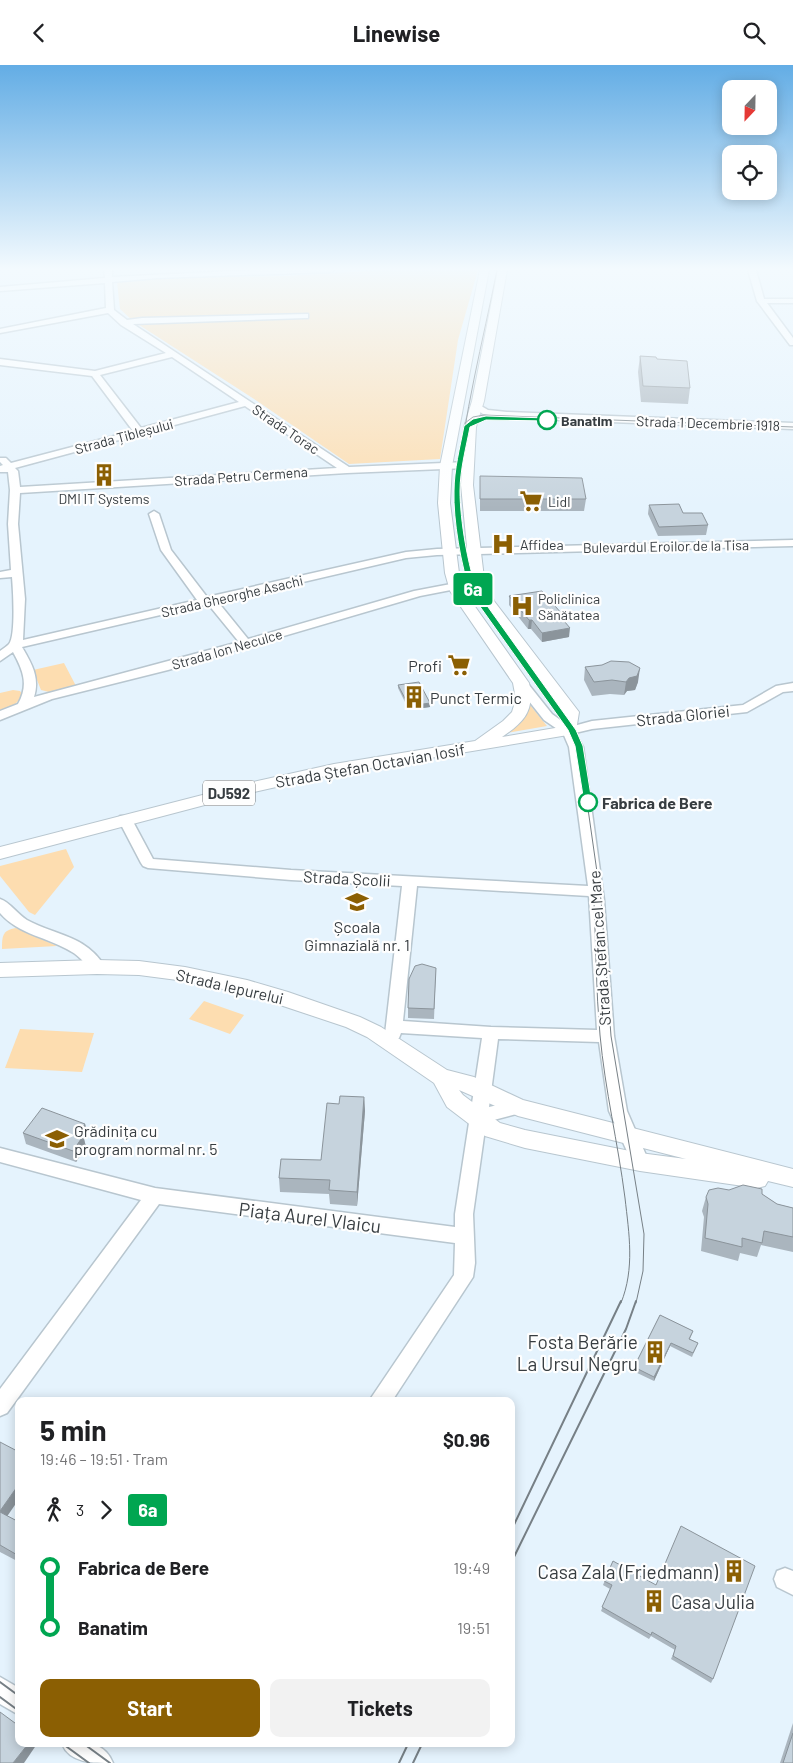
<!DOCTYPE html>
<html lang="en">
<head>
<meta charset="utf-8">
<style>
	body { margin:0; font-family:Barlow,sans-serif; background:#f2f2f2; color:#202124; height:100vh; display:flex; flex-direction:column; font-size:19px; white-space:nowrap }
	* { box-sizing:border-box; margin:0 }
	p { font-size:16px; color:#757577 }
	.icon { flex:none; width:28px; height:28px; fill:none; stroke:currentColor; stroke-width:2; stroke-linecap:round; stroke-linejoin:round }
	.map { position:relative; flex:1; overflow:hidden }
	.side { position:absolute; left:15px; top:1332px; width:500px; height:350px; display:flex; flex-direction:column; background:#fff; border-radius:10px; box-shadow:0 2px 12px #0003 }
	.side>* { flex:none }
	.badge { padding:0 10px; border-radius:4px; font-size:18px; line-height:32px }
	.needle { width:32px; rotate:202deg }
	.buttons { position:absolute; left:722px; top:15px; display:grid; gap:10px }
	.buttons a { display:grid; place-items:center; width:55px; height:55px; border-radius:10px; background:#fff; box-shadow:0 2px 12px #0003; font-size:25px }
	.map>.badge { position:absolute; translate:-50% -50%; box-shadow:0 0 0 2px #fff }
	.legs { display:flex; align-items:center; gap:8px; height:55px; padding:0 25px; font-size:16px }
	.legs p { margin-inline-start:auto }
	.summary { display:flex; align-items:center; justify-content:space-between; height:85px; padding:0 25px }
	h1 { font-size:28px; font-weight:700; line-height:38px }
	.primary-button { display:flex; gap:10px; margin-top:auto; padding:10px 25px }
	.primary-button a { flex:1; height:58px; border-radius:10px; background:#8b5f03; color:#fff; font-size:20px; font-weight:700; line-height:58px; text-align:center }
	.primary-button a+a { background:#f2f2f2; color:#202124 }
	ul { padding:0 25px; list-style:none }
	li { display:flex; align-items:center; gap:18px; height:60px; font-size:19px }
	li i { display:grid; place-items:center; width:8px; height:100%; margin:0 6px; background:currentColor }
	li i::after { content:''; width:12px; height:12px; margin:-6px; border:4px solid; border-radius:50%; background:#fff }
	li p { margin-inline-start:auto }
	li:first-child i { background:linear-gradient(#0000 50%,currentColor 0) }
	li:last-child i { background:linear-gradient(currentColor 50%,#0000 0) }
	header { display:flex; justify-content:space-between; align-items:center; height:65px; padding:0 25px; background:#fff; font-size:22px; font-weight:700 }
	.map>svg:first-child { display:block }
	.green { fill:#fdddb0 }
	.lines { fill:none; stroke-linecap:round; stroke-linejoin:round }
	.minor-casing { stroke:#b8c6cf; stroke-width:3 }
	.major-casing { stroke:#b8c6cf; stroke-width:2 }
	.minor { fill:#fff; fill-rule:evenodd }
	.major { fill:#fff; fill-rule:evenodd }
	.tram-far1 { stroke:#778086; stroke-width:1 }
	.tram { stroke:#778086; stroke-width:2 }
	.wall { fill:#aab5be }
	.shaded-wall { fill:#8b949b }
	.building { fill:#c6d3dd; stroke:#8b949b }
	.line-1 { fill:#00a651; stroke:#fff }
	.stop-1-dot { fill:#fff; stroke:#00a651; stroke-width:2.5 }
	.labels { text-anchor:middle; dominant-baseline:central; stroke-width:4.5; stroke-linejoin:round; paint-order:stroke }
	.far-stop-label { font-size:14px; font-weight:bold; fill:#373d41; stroke:#fefefe; text-anchor:start }
	.far-street-label { font-size:14px; fill:#373d41; stroke:#fefefe }
	.far-poi-label { font-size:14px; fill:#373d41; stroke:#fefefe; text-anchor:start }
	.shield { fill:#fefefe; stroke:#73777a; stroke-width:1 }
	.shield-label { font-size:15px; font-weight:bold; fill:#373d41 }
	.poi-label { font-size:16px; fill:#373d41; stroke:#fefefe; text-anchor:start }
	.street-label { font-size:16px; fill:#373d41; stroke:#fefefe }
	.stop-label { font-size:16px; font-weight:bold; fill:#373d41; stroke:#fefefe; text-anchor:start }
	.near-street-label { font-size:19px; fill:#373d41; stroke:#fefefe }
	.near-poi-label { font-size:19px; fill:#373d41; stroke:#fefefe; text-anchor:end }
</style>
</head>
<body>
<header><svg class="icon" aria-label="back" viewBox="0 0 24 24"><path d="M15 5l-7 7 7 7"/></svg>Linewise<svg class="icon" aria-label="search" viewBox="0 0 24 24"><circle cx="10" cy="10" r="6"/><path d="M15 15l6 6"/></svg></header>
<div class="map">
<svg width="793" height="1698" viewBox="0 0 793 1698">
	<rect width="100%" height="100%" fill="#e5f3fd"/>
	<g class="green">
		<polygon points="382,205 478,205 458,275 440,394 349,399 257,336 133,256 120,244 117,217 149,213 287,211"/>
		<polygon points="64,598 76,621 49,627 41,625 33,605"/>
		<path d="M13 625 20 626 22 629C17 640 11 643 0 647V628Z"/>
		<polygon points="530,640 547,661 507,668"/>
		<polygon points="66,784 74,802 35,850 29,847 0,811 0,801"/>
		<path d="M16 863 57 881 2 884C2 872 2 865 16 863Z"/>
		<polygon points="204,936 244,950 230,969 189,954"/>
		<polygon points="20,964 94,968 82,1007 5,1003"/>
	</g>
	<g class="lines">
		<defs>
			<g id="minor">
				<path d="M104 205H112V212L254 205H334L331 207 157 213 112 217 114 245 127 255 142 253 308 249V253H305L133 259 349 402 467 397 472 400 467 403 347 408 20 428 18 459 25 534 23 575 197 535 161 485 149 449 154 446 159 449 171 485 207 532 406 487 437 484 793 475V481L437 490 406 493 218 537 248 574 414 526 456 518 462 521 456 524 420 531 168 605 52 634 0 655V646L18 639C29 620 23 605 13 587L0 596V586C3 584 7 581 9 579 16 570 13 524 12 512L0 513V507L11 505 8 459 10 425 8 407H0V401L3 400 0 397V393H6L11 398 133 366 92 311 0 300V294L95 306 166 288 121 260 108 248 0 268V264L106 243 105 218 0 226V222L105 213ZM172 292 239 337 141 363 100 310ZM245 341 337 403 20 422 18 406 15 403ZM208 539 239 577 34 632C40 613 32 599 22 582Z"/>
				<polygon points="748,205 756,205 764,234 793,234 793,238 767,238 793,273 793,280 790,280 757,236"/>
				<polygon points="476,338 488,345 507,347 793,358 793,364 507,353 483,349 472,341"/>
				<path d="M521 614 525 615 552 649 570 662 592 656 743 640 776 621 793 618V626L783 627 747 647 592 664 575 668 583 682 604 835 614 971 627 1046 649 1097 646 1102 640 1104 634 1102 609 1046 599 977 498 974 489 1042 518 1035 524 1037 527 1042 524 1047 486 1057 473 1149 475 1198 473 1212 392 1336H369L454 1210 455 1178 159 1139 7 1348 0 1351V1324L141 1135 0 1097V1083L155 1123 455 1162V1149L482 973 401 968 399 973 393 975 387 973 385 969 402 821 291 815 148 803 143 801 141 798 118 754 120 751H130L153 794 291 805 588 821 569 682 563 668 544 655 517 621 515 618 517 615ZM417 821 589 831 597 965 491 962 403 956Z"/>
				<path d="M0 834C10 837 17 849 27 855 56 871 86 870 105 902L103 906C89 910 85 894 72 887 48 872 19 870 0 848Z"/>
				<polygon points="785,1503 793,1506 793,1530 777,1522 774,1514 777,1506"/>
				<polygon points="0,1612 19,1623 19,1650 0,1639"/>
				<path d="M62 1679C83 1679 103 1674 113 1698 92 1698 70 1698 62 1679Z"/>
			</g>
			<g id="major">
				<path d="M480 205H489L452 401 450 438 459 508 464 526 529 618C535 646 524 657 502 672L561 662 563 647 482 540 470 513 461 420 464 362 472 336 498 205H507L484 336 476 362 473 420 484 513 494 536 579 647 576 666 574 669 334 709 254 727 0 794V782L253 717 334 699 475 676 503 656 512 647 516 634 513 618 450 526 445 508 438 438 440 401Z"/>
				<path d="M97 895 139 896 185 902 247 915 288 927 360 952 381 962 447 1005 474 1012 523 1035 793 1104V1122L768 1116 765 1121 757 1123 640 1106 525 1083 485 1071 447 1042 434 1018 367 972 346 962 247 929 185 916 139 910 97 909 0 912V898ZM459 1025 518 1051 686 1094 640 1088 525 1065 500 1058 463 1030Z"/>
			</g>
		</defs>
		<use href="#minor" class="minor-casing"/>
		<use href="#major" class="major-casing"/>
		<use href="#minor" class="minor"/>
		<use href="#major" class="major"/>
		<g class="tram-far1">
			<path d="M497 205C483 276 463 352 457 424 455 448 466 506 475 529L569 660 579 681 601 835 611 971 644 1169 643 1206 636 1238"/>
			<polyline points="465,358 473,352 484,350 793,362"/>
			<path d="M594 837C596 881 596 926 600 970 605 1025 618 1078 625 1133 629 1169 635 1203 621 1238"/>
		</g>
		<g class="tram">
			<polyline points="511,1466 621,1236"/>
			<polyline points="511,1498 626,1264 636,1236"/>
			<polyline points="0,1617 19,1631"/>
			<polyline points="0,1632 19,1646"/>
			<polyline points="63,1679 89,1698"/>
			<polyline points="84,1679 110,1698"/>
			<polyline points="399,1698 408,1679"/>
			<polyline points="413,1698 422,1679"/>
		</g>
	</g>
	<g class="wall">
		<polygon points="640,291 657,294 690,323 688,339 641,337 638,307"/>
		<polygon points="480,411 586,434 584,446 480,446"/>
		<polygon points="649,440 683,448 708,460 706,470 658,471 648,449"/>
		<polygon points="509,531 562,553 569,572 542,577 531,564 528,564 509,540"/>
		<polygon points="585,602 638,617 635,625 627,626 624,630 610,629 592,631 584,615"/>
		<polygon points="398,620 430,638 430,642 409,645 398,623"/>
		<polygon points="436,903 434,954 408,953 408,943"/>
		<polygon points="364,1032 365,1046 357,1141 330,1139 329,1129 280,1127 279,1113 321,1095 339,1039"/>
		<polygon points="85,1059 88,1069 84,1074 86,1082 76,1097 26,1079 23,1068"/>
		<polygon points="729,1125 762,1129 777,1139 793,1143 793,1187 761,1180 757,1192 740,1188 738,1196 701,1186 704,1152 702,1146 706,1132"/>
		<polygon points="660,1250 693,1266 690,1274 698,1278 692,1292 670,1281 654,1316 633,1306 634,1302"/>
		<polygon points="0,1377 7,1451 19,1457 19,1497 0,1487"/>
		<polygon points="613,1496 713,1614 711,1618 671,1594 675,1585 651,1571 649,1574 601,1546 610,1524 603,1520"/>
		<polygon points="793,1658 793,1698 780,1698"/>
	</g>
	<g class="shaded-wall">
		<polygon points="529,555 532,555 531,564 528,564"/>
		<polygon points="570,563 569,572 542,577 542,568"/>
		<polygon points="640,603 638,617 635,625 627,626 624,630 626,617 629,613"/>
		<polygon points="430,638 430,642 409,645 409,641"/>
		<polygon points="364,1032 365,1046 357,1141 357,1127"/>
		<polygon points="85,1059 88,1069 84,1074 86,1082 76,1097 73,1086 77,1069"/>
		<polygon points="671,1278 670,1281 654,1316 654,1312"/>
		<polygon points="19,1419 19,1434 4,1456 0,1446"/>
		<polygon points="28,1679 37,1679 24,1698 13,1698"/>
	</g>
	<g class="building">
		<polygon points="640,291 656,292 657,294 687,296 690,323 643,321"/>
		<polygon points="480,411 582,413 586,434 480,434"/>
		<polygon points="679,439 683,448 702,448 708,460 659,462 649,440"/>
		<polygon points="542,526 562,549 559,550 570,563 542,568 532,555 529,555 509,531"/>
		<polygon points="611,596 629,597 640,603 637,611 629,613 626,617 612,615 594,617 585,602 602,600"/>
		<polygon points="419,617 430,638 409,641 398,620"/>
		<polygon points="422,899 436,903 434,944 408,943 409,914 415,901"/>
		<polygon points="340,1031 364,1032 357,1127 329,1125 330,1115 279,1113 281,1094 321,1095 327,1038 339,1039"/>
		<polygon points="42,1043 85,1059 77,1069 83,1071 73,1086 23,1068"/>
		<polygon points="743,1120 762,1124 762,1129 777,1139 793,1143 793,1172 764,1166 762,1178 742,1173 742,1182 705,1173 708,1139 706,1132 709,1125 718,1123 729,1125"/>
		<polygon points="660,1250 693,1266 689,1274 698,1278 693,1288 671,1278 654,1312 634,1302"/>
		<polygon points="0,1377 19,1387 19,1419 0,1446"/>
		<polygon points="0,1447 19,1457 19,1491 0,1480"/>
		<polygon points="681,1461 755,1501 713,1614 673,1591 676,1581 652,1567 651,1570 602,1542 612,1520 604,1516 613,1496 656,1520"/>
		<polygon points="0,1647 19,1661 19,1679 28,1679 13,1698 0,1698"/>
		<polygon points="793,1668 793,1698 783,1698"/>
	</g>
	<linearGradient id="sky" x2="0" y2="1"><stop stop-color="#63ade5"/><stop offset="0.46" stop-color="#f3fafe"/><stop offset="1" stop-color="#f3fafe" stop-opacity="0"/></linearGradient>
	<rect width="793" height="443" fill="url(#sky)"/>
	<path class="line-1" d="M486 351 547 353 550 355 547 356 486 355 470 362C466 383 460 405 460 426 460 455 468 502 478 528L576 665 583 681 592 737 591 739H585L584 737 575 681 568 665 471 529C461 502 453 454 454 426 454 405 460 382 464 361L473 354Z"/>
	<defs>
		<symbol id="building-bare" viewBox="-9 -9 18 18"><path d="M-4-6H4V6H1V3H-1V6H-4ZM-2.5-4.3h1.7v1.8h-1.7ZM.8-4.3h1.7v1.8H.8ZM-2.5-1h1.7V.8h-1.7ZM.8-1h1.7V.8H.8Z" fill="#8b5f03" stroke="#fefefe" stroke-width="2.5" paint-order="stroke"/></symbol>
		<symbol id="supermarket-bare" viewBox="-9 -9 18 18"><path d="M-6-5.5h2.5l.6 2H6L4.5 2H-2.5L-4.4-4H-6ZM-1.5 3.2a1.3 1.3 0 1 0 .1 0ZM3 3.2a1.3 1.3 0 1 0 .1 0Z" fill="#8b5f03" stroke="#fefefe" stroke-width="2.5" paint-order="stroke"/></symbol>
		<symbol id="hospital-bare" viewBox="-9 -9 18 18"><path d="M-5-5h3v3.5h4V-5h3V5h-3V1.5h-4V5h-3Z" fill="#8b5f03" stroke="#fefefe" stroke-width="2.5" paint-order="stroke"/></symbol>
		<symbol id="school-bare" viewBox="-9 -9 18 18"><path d="M0-5L7-2L0 1L-7-2ZM-4 1L0 2.5L4 1V4Q0 6-4 4Z" fill="#8b5f03" stroke="#fefefe" stroke-width="2.5" paint-order="stroke"/></symbol>
	</defs>
	<g fill-rule="evenodd">
		<use href="#building-bare" x="88" y="394" width="32" height="32"/>
		<use href="#supermarket-bare" x="515" y="420" width="32" height="32"/>
		<use href="#hospital-bare" x="487" y="463" width="32" height="32"/>
		<use href="#hospital-bare" x="506" y="525" width="32" height="32"/>
		<use href="#supermarket-bare" x="443" y="584" width="32" height="32"/>
		<use href="#building-bare" x="398" y="616" width="32" height="32"/>
		<use href="#school-bare" x="341" y="821" width="32" height="32"/>
		<use href="#school-bare" x="41" y="1058" width="32" height="32"/>
		<use href="#building-bare" x="639" y="1271" width="32" height="32"/>
		<use href="#building-bare" x="718" y="1490" width="32" height="32"/>
		<use href="#building-bare" x="638" y="1520" width="32" height="32"/>
	</g>
	<g class="stop-1-dot">
		<circle cx="547" cy="355" r="9"/>
		<circle cx="588" cy="737" r="9"/>
	</g>
	<g class="labels">
		<g class="far-stop-label">
			<text x="561" y="355">Banatim</text>
		</g>
		<g class="far-street-label">
			<text transform="translate(708 358) rotate(2)">Strada 1 Decembrie 1918</text>
			<text transform="translate(286 364) rotate(34)">Strada Torac</text>
			<text transform="translate(124 371) rotate(-15)">Strada Țibleșului</text>
			<text transform="translate(241 411) rotate(-4)">Strada Petru Cermena</text>
			<text transform="translate(666 481) rotate(-1)">Bulevardul Eroilor de la Tisa</text>
			<text transform="translate(232 531) rotate(-13)">Strada Gheorghe Asachi</text>
			<text transform="translate(227 584) rotate(-16)">Strada Ion Neculce</text>
		</g>
		<g class="far-poi-label">
			<text x="104" y="433" text-anchor="middle">DMI IT Systems</text>
			<text x="548" y="436">Lidl</text>
			<text x="520" y="479">Affidea</text>
			<text x="538" y="533">Policlinica<tspan x="538" dy="16">Sănătatea</tspan></text>
		</g>
		<rect class="shield" x="203" y="715.5" width="52" height="25" rx="4"/>
		<g class="shield-label">
			<text x="229" y="728">DJ592</text>
		</g>
		<g class="poi-label">
			<text x="442" y="600" text-anchor="end">Profi</text>
			<text x="430" y="632">Punct Termic</text>
			<text x="357" y="861" text-anchor="middle">Școala<tspan x="357" dy="18">Gimnazială nr. 1</tspan></text>
			<text x="74" y="1065">Grădinița cu<tspan x="74" dy="18">program normal nr. 5</tspan></text>
		</g>
		<g class="street-label">
			<text transform="translate(683 650) rotate(-6)">Strada Gloriei</text>
			<text transform="translate(370 700) rotate(-10)">Strada Ștefan Octavian Iosif</text>
			<text transform="translate(347 813) rotate(3)">Strada Școlii</text>
			<text transform="translate(599 883) rotate(-94)">Strada Ștefan cel Mare</text>
			<text transform="translate(230 921) rotate(13)">Strada Iepurelui</text>
		</g>
		<g class="stop-label">
			<text x="602" y="737">Fabrica de Bere</text>
		</g>
		<g class="near-street-label">
			<text transform="translate(310 1152) rotate(7)">Piața Aurel Vlaicu</text>
		</g>
		<g class="near-poi-label">
			<text x="638" y="1276">Fosta Berărie<tspan x="638" dy="22">La Ursul Negru</tspan></text>
			<text x="718" y="1506">Casa Zala (Friedmann)</text>
			<text x="671" y="1536" text-anchor="start">Casa Julia</text>
		</g>
	</g>
</svg>
<div class="buttons">
<a><svg class="needle" viewBox="-14 -14 28 28"><path d="M0-13l5 13h-10z" fill="#e53935"/><path d="M0 13l5-13h-10z" fill="#757577"/></svg></a>
<a><svg class="icon" aria-label="locate" viewBox="0 0 24 24"><circle cx="12" cy="12" r="6"/><path d="M12 2v4M12 18v4M2 12h4M18 12h4"/></svg></a>
</div>
<b class="badge" style="left:473px;top:524px;background:#00a651;color:#fff">6a</b>
<section class="side">
<div class="summary"><div><h1>5 min</h1><p>19:46 – 19:51 · Tram</p></div><b>$0.96</b></div>
<div class="legs"><svg class="icon" aria-label="walk" viewBox="0 0 24 24"><circle cx="13" cy="4" r="2"/><path d="M13 8l-2 6 4 7M11 14l-3 7M7 12l3-4h3l4 4"/></svg>3<svg class="icon" aria-label="forward" viewBox="0 0 24 24"><path d="M9 5l7 7-7 7"/></svg><b class="badge" style="background:#00a651;color:#fff">6a</b></div>
<ul>
<li><i style="color:#00a651"></i><b>Fabrica de Bere</b><p>19:49</p></li>
<li><i style="color:#00a651"></i><b>Banatim</b><p>19:51</p></li>
</ul>
<div class="primary-button"><a>Start</a><a>Tickets</a></div>
</section>
</div>
</body>
</html>
